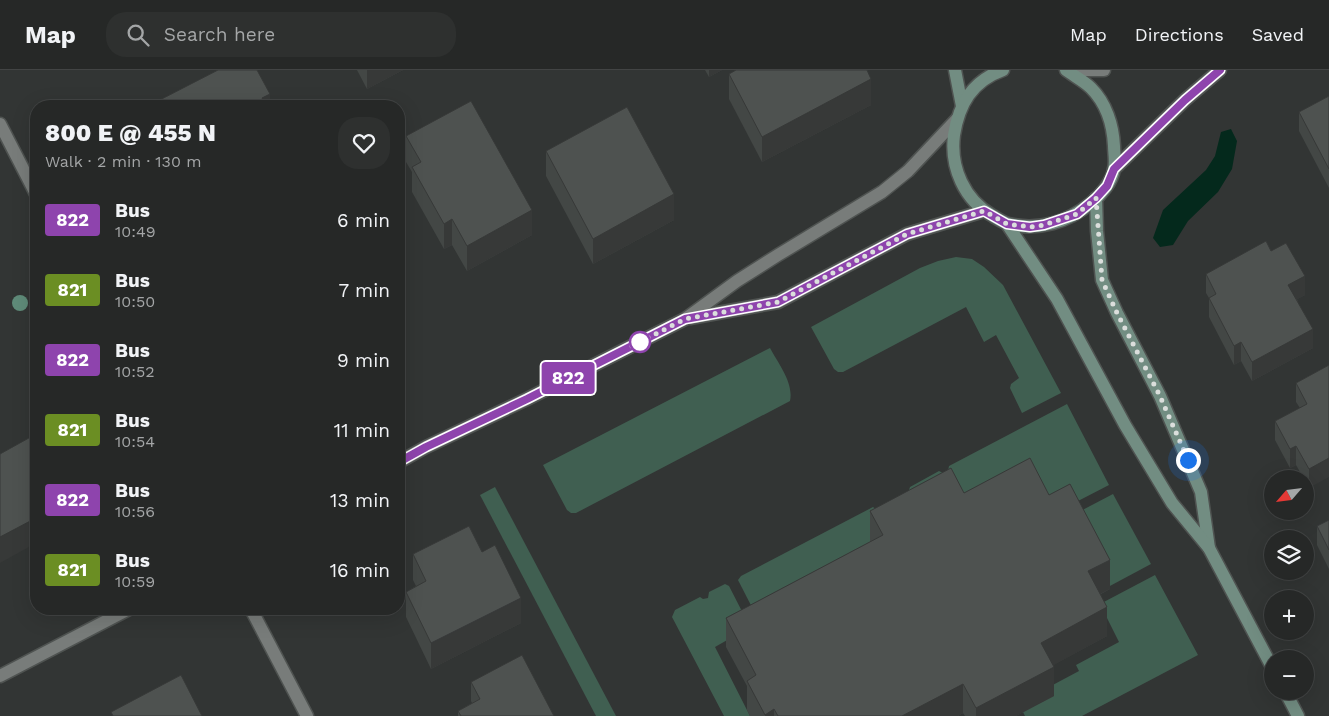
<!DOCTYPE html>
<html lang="en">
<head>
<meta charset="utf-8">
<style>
	body { margin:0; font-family:"Work Sans",sans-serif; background:#2e302f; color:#f1f3f6; height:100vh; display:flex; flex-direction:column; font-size:19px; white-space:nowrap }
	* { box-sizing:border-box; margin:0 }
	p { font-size:16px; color:#a4a6a7 }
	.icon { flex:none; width:28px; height:28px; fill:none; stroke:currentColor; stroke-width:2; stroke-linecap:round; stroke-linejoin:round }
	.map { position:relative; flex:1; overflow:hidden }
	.details { position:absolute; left:30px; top:30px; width:375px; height:515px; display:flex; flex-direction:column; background:#262827; border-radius:20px; box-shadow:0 5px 20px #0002,0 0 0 1px #424444 }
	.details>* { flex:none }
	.badge { padding:0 10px; border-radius:4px; font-size:18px; line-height:32px }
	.needle { width:32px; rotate:242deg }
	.controls { position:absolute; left:1264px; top:400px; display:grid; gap:10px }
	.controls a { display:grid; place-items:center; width:50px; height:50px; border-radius:50%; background:#262827; box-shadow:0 5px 20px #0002,0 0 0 1px #424444; font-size:25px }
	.you { position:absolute; width:25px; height:25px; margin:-12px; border:4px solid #fff; border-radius:50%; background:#1a73e8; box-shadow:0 0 0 8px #1a73e833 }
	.map>.badge { position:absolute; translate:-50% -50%; box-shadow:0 0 0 2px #fff }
	.round { display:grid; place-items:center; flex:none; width:52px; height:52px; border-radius:20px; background:#2e302f }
	.headline { display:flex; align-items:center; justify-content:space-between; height:85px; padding:0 15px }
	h1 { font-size:24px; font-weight:800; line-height:38px }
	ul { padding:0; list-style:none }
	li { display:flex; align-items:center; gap:15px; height:70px; padding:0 15px }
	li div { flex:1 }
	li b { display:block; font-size:19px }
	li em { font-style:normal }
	li .badge { min-width:55px; font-weight:700; text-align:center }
	header { display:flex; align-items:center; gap:30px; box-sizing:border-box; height:70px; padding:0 25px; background:#262827; border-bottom:1px solid #424444 }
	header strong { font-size:24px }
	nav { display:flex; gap:28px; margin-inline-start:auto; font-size:18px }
	.search { width:350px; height:45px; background:#2e302f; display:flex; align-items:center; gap:12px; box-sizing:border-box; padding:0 18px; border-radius:20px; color:#a4a6a7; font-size:19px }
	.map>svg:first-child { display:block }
	.green { fill:#405f51 }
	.water { fill:#04291c }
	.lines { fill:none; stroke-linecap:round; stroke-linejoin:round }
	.minor-casing { stroke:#4f5351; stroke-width:15 }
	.tertiary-casing { stroke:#4f5351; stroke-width:15 }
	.secondary-casing { stroke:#4f5351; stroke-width:15 }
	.minor { stroke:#787c7a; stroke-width:12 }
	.tertiary { stroke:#787c7a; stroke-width:12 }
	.secondary { stroke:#728d82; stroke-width:12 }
	.tree { fill:#5f8b79 }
	.wall { fill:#434745 }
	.shaded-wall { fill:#373938 }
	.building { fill:#4e5250; stroke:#373938 }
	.line-casing { stroke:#fff; stroke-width:11 }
	.line { stroke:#8e44ad; stroke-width:8 }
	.walk { stroke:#dbdedc; stroke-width:5; stroke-dasharray:0 9 }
	.stop-dot { fill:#fff; stroke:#8e44ad; stroke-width:2.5 }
</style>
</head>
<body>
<header>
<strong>Map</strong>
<div class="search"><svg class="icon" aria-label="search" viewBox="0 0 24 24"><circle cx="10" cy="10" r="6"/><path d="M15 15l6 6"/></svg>Search here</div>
<nav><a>Map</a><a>Directions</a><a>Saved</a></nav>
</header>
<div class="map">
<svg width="1329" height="646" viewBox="0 0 1329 646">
	<rect width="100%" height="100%" fill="#323534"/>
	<g class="green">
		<polygon points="956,187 972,189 984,197 1003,215 1061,323 1022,343 1010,318 1011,314 1019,308 996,265 984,272 966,237 843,302 838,302 834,299 811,257 920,198 938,191"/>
		<path d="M770 278C778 293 794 313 790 331L576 443H571L567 440 543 395Z"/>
		<polygon points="1067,334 1109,415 1051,445 989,429 908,423 910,417 939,401 943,403 948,401 949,396"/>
		<polygon points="495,417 616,646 596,646 480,425"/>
		<polygon points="1113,424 1151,494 1108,517 1071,446"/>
		<polygon points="873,437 877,440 883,495 758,549 738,510 741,506"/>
		<polygon points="1155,505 1198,585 1082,646 1025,646 1023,642 1049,617 1079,601 1076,595 1119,572 1100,534"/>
		<polygon points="725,514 729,516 750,557 715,577 750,646 724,646 672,547 675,540 700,527 703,529 708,528 709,522"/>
	</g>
	<polygon class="water" points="1231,59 1237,71 1232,99 1218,122 1188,151 1173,175 1160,177 1153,168 1163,140 1206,100 1215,86 1221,62"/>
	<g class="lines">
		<defs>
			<g id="minor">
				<polyline points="0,54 36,124"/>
				<polyline points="251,539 307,646"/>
			</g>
			<g id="tertiary">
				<polyline points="1074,0 1104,0"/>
				<polyline points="1114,99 1185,30 1220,0"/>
				<polyline points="690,248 778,232 907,164 984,141"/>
				<polyline points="399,392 426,377 527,329 685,249 737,211 778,185 882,122 908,101 957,49"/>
				<polyline points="0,606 129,539"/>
			</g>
			<g id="secondary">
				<polyline points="955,0 962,36"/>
				<path d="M1003 0C972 11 959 34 954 65 950 97 964 130 993 146 998 149 1004 153 1009 154 1039 161 1068 152 1091 133 1101 125 1112 112 1114 99 1116 92 1114 83 1114 76 1113 55 1106 33 1091 18 1084 11 1074 6 1066 0"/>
				<polyline points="1096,128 1097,161 1102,210 1117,243 1160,326 1201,422 1209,478"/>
				<polyline points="1007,154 1057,229 1125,355 1172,433 1209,478 1272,597"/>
				<polyline points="1285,621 1298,646"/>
			</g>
		</defs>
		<use href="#minor" class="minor-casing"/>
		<use href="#tertiary" class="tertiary-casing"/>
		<use href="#secondary" class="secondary-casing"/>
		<use href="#minor" class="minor"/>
		<use href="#tertiary" class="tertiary"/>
		<use href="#secondary" class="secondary"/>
	</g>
	<circle class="tree" cx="20" cy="233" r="8"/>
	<g class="wall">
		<polygon points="357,0 403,0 367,19"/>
		<polygon points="705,0 722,0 709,7"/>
		<polygon points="729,4 871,35 762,92 729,29"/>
		<polygon points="1329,26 1329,118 1299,61 1299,42"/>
		<polygon points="406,66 532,165 467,201 452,175 444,179 412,122 412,102 406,92"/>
		<polygon points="546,81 674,150 593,194 546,106"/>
		<polygon points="1271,181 1305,225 1297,229 1313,278 1252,311 1241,291 1234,295 1209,247 1209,228 1206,223 1206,204"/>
		<polygon points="1329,295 1309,418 1305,411 1305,409 1304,409 1296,395 1290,398 1275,370 1275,351 1300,338 1296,332 1296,313"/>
		<polygon points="964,423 1049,425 1110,519 1101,524 1107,566 1053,595 1054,626 1016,646 965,646 963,643 958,646 750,646 747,640 747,616 726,577 726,548 870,472 870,441"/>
		<polygon points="1329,450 1329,499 1317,475 1317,456"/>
		<polygon points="482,482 521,553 431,599 406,547 406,522 416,516 413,510 413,484"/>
		<polygon points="471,612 554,646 458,646 458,641 472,633 471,631"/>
	</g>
	<g class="shaded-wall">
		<polygon points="367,0 403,0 367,19"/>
		<polygon points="709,0 722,0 709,7"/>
		<polygon points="871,9 871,35 762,92 762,67"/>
		<polygon points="270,24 270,36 262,36 262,28"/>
		<polygon points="674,124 674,150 593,194 593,169"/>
		<polygon points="532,140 532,165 467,201 467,176"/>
		<polygon points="452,149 452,175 444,179 444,154"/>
		<polygon points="1305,206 1305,225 1288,234 1288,215"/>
		<polygon points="1313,259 1313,278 1252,311 1252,292"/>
		<polygon points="1241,272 1241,291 1234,295 1234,276"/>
		<polygon points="1296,376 1296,395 1290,398 1290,379"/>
		<polygon points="1329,388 1329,407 1309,418 1309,399"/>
		<polygon points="36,448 36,473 0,493 0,467"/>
		<polygon points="1110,490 1110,519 1088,530 1088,501"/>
		<polygon points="521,528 521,553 431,599 431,573"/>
		<polygon points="1107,537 1107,566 1041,602 1041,573"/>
		<polygon points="1054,597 1054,626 1016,646 976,646 976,638"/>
		<polygon points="963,614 963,643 958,646 902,646"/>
		<polygon points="774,639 774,646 765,646 765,645"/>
	</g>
	<g class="building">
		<polygon points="218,0 257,0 270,24 262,28 266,36 148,36"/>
		<polygon points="736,0 867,0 871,9 762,67 729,4"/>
		<polygon points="1329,26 1329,99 1299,42"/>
		<polygon points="471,31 532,140 467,176 452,149 444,154 412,97 421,92 406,66"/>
		<polygon points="627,37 674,124 593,169 546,81"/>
		<polygon points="1266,171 1271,181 1286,173 1305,206 1288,215 1313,259 1252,292 1241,272 1234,276 1209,228 1216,224 1206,204"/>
		<polygon points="1329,295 1329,388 1309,399 1296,376 1290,379 1275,351 1307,334 1296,313"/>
		<polygon points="36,364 36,448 0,467 0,384"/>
		<polygon points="1030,388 1049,425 1070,414 1110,490 1088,501 1107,537 1041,573 1054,597 976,638 963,614 902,646 778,646 774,639 765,645 747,611 756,605 726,548 883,465 870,441 951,398 964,423"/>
		<polygon points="1329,450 1329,480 1317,456"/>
		<polygon points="469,456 482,482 495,475 521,528 431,573 406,522 426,511 413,484"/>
		<polygon points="522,585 554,646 461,646 458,641 480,629 471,612"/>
		<polygon points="181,605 202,646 113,646 111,642"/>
	</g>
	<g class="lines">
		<defs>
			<polyline id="line" points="399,392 426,377 527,329 685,249 778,232 907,164 984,141 1007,154 1030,157 1044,155 1077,144 1096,128 1107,116 1114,99 1185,30 1220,0"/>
		</defs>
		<use href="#line" class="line-casing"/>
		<use href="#line" class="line"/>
		<polyline class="walk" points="640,272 632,276 685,249 778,232 907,164 984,141 1007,154 1030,157 1044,155 1077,144 1096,128 1102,210 1117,243 1160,326 1188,390"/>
	</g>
	<circle class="stop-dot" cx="640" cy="272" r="10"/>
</svg>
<div class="controls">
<a><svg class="needle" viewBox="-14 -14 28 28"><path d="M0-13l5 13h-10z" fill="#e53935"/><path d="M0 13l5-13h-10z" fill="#a4a6a7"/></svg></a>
<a><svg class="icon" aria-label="layers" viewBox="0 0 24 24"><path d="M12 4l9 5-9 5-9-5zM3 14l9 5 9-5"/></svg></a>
<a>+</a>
<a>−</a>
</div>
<div class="you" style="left:1188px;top:390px"></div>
<b class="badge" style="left:568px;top:308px;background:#8e44ad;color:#fff">822</b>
<section class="details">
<div class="headline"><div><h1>800 E @ 455 N</h1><p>Walk · 2 min · 130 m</p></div><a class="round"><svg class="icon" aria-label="heart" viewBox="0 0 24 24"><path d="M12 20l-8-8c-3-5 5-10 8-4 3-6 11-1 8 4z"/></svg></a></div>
<ul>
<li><span class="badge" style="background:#8e44ad;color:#fff">822</span><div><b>Bus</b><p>10:49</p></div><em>6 min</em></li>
<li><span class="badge" style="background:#6b8e23;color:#fff">821</span><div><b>Bus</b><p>10:50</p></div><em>7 min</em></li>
<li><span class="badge" style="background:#8e44ad;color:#fff">822</span><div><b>Bus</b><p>10:52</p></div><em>9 min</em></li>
<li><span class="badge" style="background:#6b8e23;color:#fff">821</span><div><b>Bus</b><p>10:54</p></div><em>11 min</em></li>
<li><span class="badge" style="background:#8e44ad;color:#fff">822</span><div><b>Bus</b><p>10:56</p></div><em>13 min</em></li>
<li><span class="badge" style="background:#6b8e23;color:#fff">821</span><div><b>Bus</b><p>10:59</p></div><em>16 min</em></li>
</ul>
</section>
</div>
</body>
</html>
